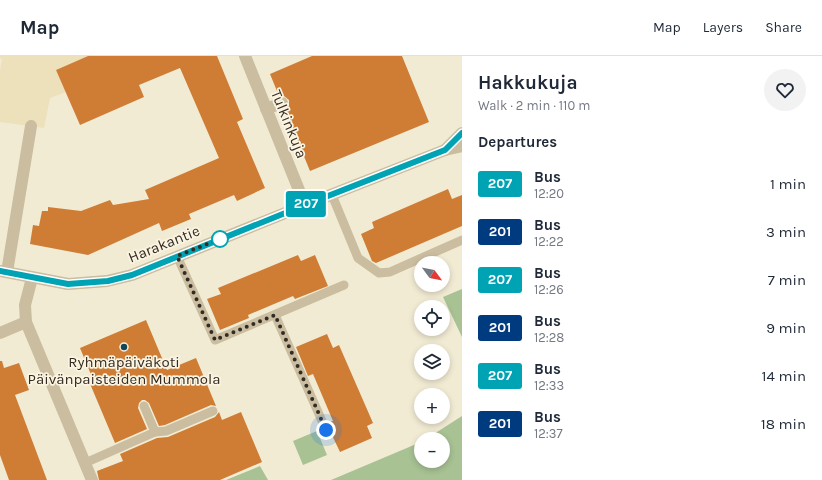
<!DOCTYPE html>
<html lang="en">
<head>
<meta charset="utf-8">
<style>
	body { margin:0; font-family:Karla,sans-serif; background:#f2f2f3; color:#1f2937; height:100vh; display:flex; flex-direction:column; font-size:15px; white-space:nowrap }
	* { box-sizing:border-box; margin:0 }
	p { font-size:13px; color:#747a83 }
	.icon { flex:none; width:22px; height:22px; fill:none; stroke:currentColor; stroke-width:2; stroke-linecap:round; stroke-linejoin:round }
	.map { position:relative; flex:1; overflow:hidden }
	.panel { display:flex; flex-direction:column; background:#fff; width:360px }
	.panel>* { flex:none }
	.badge { padding:0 8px; border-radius:3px; font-size:14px; line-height:26px }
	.needle { width:26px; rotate:122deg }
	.buttons { position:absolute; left:414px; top:200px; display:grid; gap:8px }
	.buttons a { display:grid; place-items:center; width:36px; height:36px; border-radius:50%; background:#fff; box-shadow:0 2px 6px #0003; font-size:20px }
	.you { position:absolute; width:20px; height:20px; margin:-10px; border:3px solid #fff; border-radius:50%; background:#1a73e8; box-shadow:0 0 0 6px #1a73e833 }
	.map>.badge { position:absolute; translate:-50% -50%; box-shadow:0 0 0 2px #fff }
	h2 { padding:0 16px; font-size:15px; line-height:36px }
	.round { display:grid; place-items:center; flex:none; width:42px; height:42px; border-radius:21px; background:#f2f2f3 }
	.summary { display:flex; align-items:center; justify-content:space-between; height:68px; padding:0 16px }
	h1 { font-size:19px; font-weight:700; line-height:30px }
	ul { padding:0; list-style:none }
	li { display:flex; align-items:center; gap:12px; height:48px; padding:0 16px }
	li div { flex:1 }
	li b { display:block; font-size:15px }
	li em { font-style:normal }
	li .badge { min-width:44px; font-weight:700; text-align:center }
	header { display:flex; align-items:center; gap:24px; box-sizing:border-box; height:56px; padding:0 20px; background:#fff; border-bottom:1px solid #e0e1e3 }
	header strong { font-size:19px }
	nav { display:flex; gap:22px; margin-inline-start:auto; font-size:14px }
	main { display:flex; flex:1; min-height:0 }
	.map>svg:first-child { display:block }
	.green { fill:#a8c294 }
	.plaza { fill:#ece1ba }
	.building { fill:#cf7d35 }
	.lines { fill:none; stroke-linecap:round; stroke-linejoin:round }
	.lane { stroke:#cabda0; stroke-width:9 }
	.street { stroke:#cabda0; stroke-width:12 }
	.line-casing { stroke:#fff; stroke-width:9 }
	.line { stroke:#00a3b4; stroke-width:6 }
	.walk { stroke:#342c24; stroke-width:4; stroke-dasharray:0 7.2 }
	.stop-dot { fill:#fff; stroke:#00a3b4; stroke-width:2 }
	.poi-dot { fill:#174558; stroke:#faf4e1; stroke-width:1.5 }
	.labels { text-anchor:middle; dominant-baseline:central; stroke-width:3.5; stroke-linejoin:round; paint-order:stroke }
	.street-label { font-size:15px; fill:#342c24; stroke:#faf4e1 }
	.poi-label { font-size:15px; fill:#342c24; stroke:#faf4e1 }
</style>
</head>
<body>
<header>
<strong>Map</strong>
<nav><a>Map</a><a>Layers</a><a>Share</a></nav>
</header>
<main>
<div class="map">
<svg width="462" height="424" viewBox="0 0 462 424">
	<rect width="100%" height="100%" fill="#f2ebd4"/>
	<g class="green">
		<polygon points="462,233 462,281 443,241"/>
		<polygon points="462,360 462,424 331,424 421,386 421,405 443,405 443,383 426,383"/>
		<polygon points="317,375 327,399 303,409 293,385"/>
		<polygon points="260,410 268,424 226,424"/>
	</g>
	<polygon class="plaza" points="0,0 88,0 56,14 66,36 50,42 44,72 0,66 0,14 2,3 0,2"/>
	<g class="building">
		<polygon points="88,0 217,0 243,63 237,66 265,132 237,145 234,139 189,158 191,163 162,175 159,167 88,199 30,188 33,169 39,170 42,155 48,155 48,151 81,155 110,144 113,149 149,143 145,134 219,102 180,12 139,29 144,41 80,69 56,14"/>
		<polygon points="312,0 402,0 429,66 310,115 285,54 289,49 289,44 284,40 279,40 270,18"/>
		<polygon points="448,133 452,143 462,139 462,170 376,207 372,205 361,178 374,172 372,166"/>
		<polygon points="298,199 301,205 315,199 328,230 295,243 293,240 248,259 249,262 220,274 207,243 221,238 218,232"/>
		<polygon points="146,264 167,314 196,302 216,350 211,349 165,369 159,370 149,347 145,344 142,344 139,347 138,352 147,373 115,387 88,323 92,321 80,292"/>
		<polygon points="327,278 333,292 339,289 373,367 367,370 372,382 340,396 331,377 332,372 329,366 333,365 313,318 308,320 296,291"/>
		<polygon points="0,305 2,305 4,312 19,307 29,334 15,339 47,424 9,424 0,399"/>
		<polygon points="219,356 222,364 241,356 262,406 220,424 99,424 97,415 123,405 120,398 157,382 168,381 215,361"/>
	</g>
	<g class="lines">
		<g class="lane">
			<polyline points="332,139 358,202 379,217 390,216 462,184"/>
			<polyline points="177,200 215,284 344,229"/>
			<polyline points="275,259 326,374"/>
			<polyline points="155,376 166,375 213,355"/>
			<polyline points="85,407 155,376 144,350"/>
		</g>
		<g class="street">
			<polyline points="245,0 305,149"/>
			<polyline points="266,53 282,47"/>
			<polyline points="445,94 462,77"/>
			<polyline points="0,215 68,228 107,225 132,219 305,149 445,94 462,90"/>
			<polyline points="7,216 31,70"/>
			<polyline points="32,222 25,249 26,266 92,424"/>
			<polyline points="0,277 26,266"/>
		</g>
	</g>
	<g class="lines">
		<defs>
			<polyline id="line" points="0,215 68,228 108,225 132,219 305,149 445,94 462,77"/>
		</defs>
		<use href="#line" class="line-casing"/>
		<use href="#line" class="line"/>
		<polyline class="walk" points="220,183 177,200 215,284 275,259 326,374"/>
	</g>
	<circle class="stop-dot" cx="220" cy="183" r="8"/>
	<circle class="poi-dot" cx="124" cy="291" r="4"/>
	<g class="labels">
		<g class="street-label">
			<text transform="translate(289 68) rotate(68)">Tulkinkuja</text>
			<text transform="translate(164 188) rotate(-22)">Harakantie</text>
		</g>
		<g class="poi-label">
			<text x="124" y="306">Ryhmäpäiväkoti<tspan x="124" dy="17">Päivänpaisteiden Mummola</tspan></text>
		</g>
	</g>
</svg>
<div class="buttons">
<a><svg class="needle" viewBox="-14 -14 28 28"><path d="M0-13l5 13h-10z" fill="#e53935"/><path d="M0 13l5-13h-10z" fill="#747a83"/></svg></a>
<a><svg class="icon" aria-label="locate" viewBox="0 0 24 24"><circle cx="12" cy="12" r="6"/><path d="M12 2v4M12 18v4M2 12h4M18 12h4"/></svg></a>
<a><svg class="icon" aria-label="layers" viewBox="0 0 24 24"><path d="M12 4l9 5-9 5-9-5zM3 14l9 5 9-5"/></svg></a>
<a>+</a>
<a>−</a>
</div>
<div class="you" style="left:326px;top:374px"></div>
<b class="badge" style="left:306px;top:148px;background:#00a3b4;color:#fff">207</b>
</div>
<section class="panel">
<div class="summary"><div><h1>Hakkukuja</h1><p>Walk · 2 min · 110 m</p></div><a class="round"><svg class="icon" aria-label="heart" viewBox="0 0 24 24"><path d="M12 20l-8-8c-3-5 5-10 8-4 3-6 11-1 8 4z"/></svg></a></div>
<h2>Departures</h2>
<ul>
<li><span class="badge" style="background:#00a3b4;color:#fff">207</span><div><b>Bus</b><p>12:20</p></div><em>1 min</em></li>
<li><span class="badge" style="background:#003b80;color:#fff">201</span><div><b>Bus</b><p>12:22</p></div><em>3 min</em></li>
<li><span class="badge" style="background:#00a3b4;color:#fff">207</span><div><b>Bus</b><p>12:26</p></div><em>7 min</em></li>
<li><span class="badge" style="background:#003b80;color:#fff">201</span><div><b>Bus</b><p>12:28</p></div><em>9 min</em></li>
<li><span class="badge" style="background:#00a3b4;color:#fff">207</span><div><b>Bus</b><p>12:33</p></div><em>14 min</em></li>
<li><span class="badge" style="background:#003b80;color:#fff">201</span><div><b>Bus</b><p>12:37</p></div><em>18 min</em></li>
</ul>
</section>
</main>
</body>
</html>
